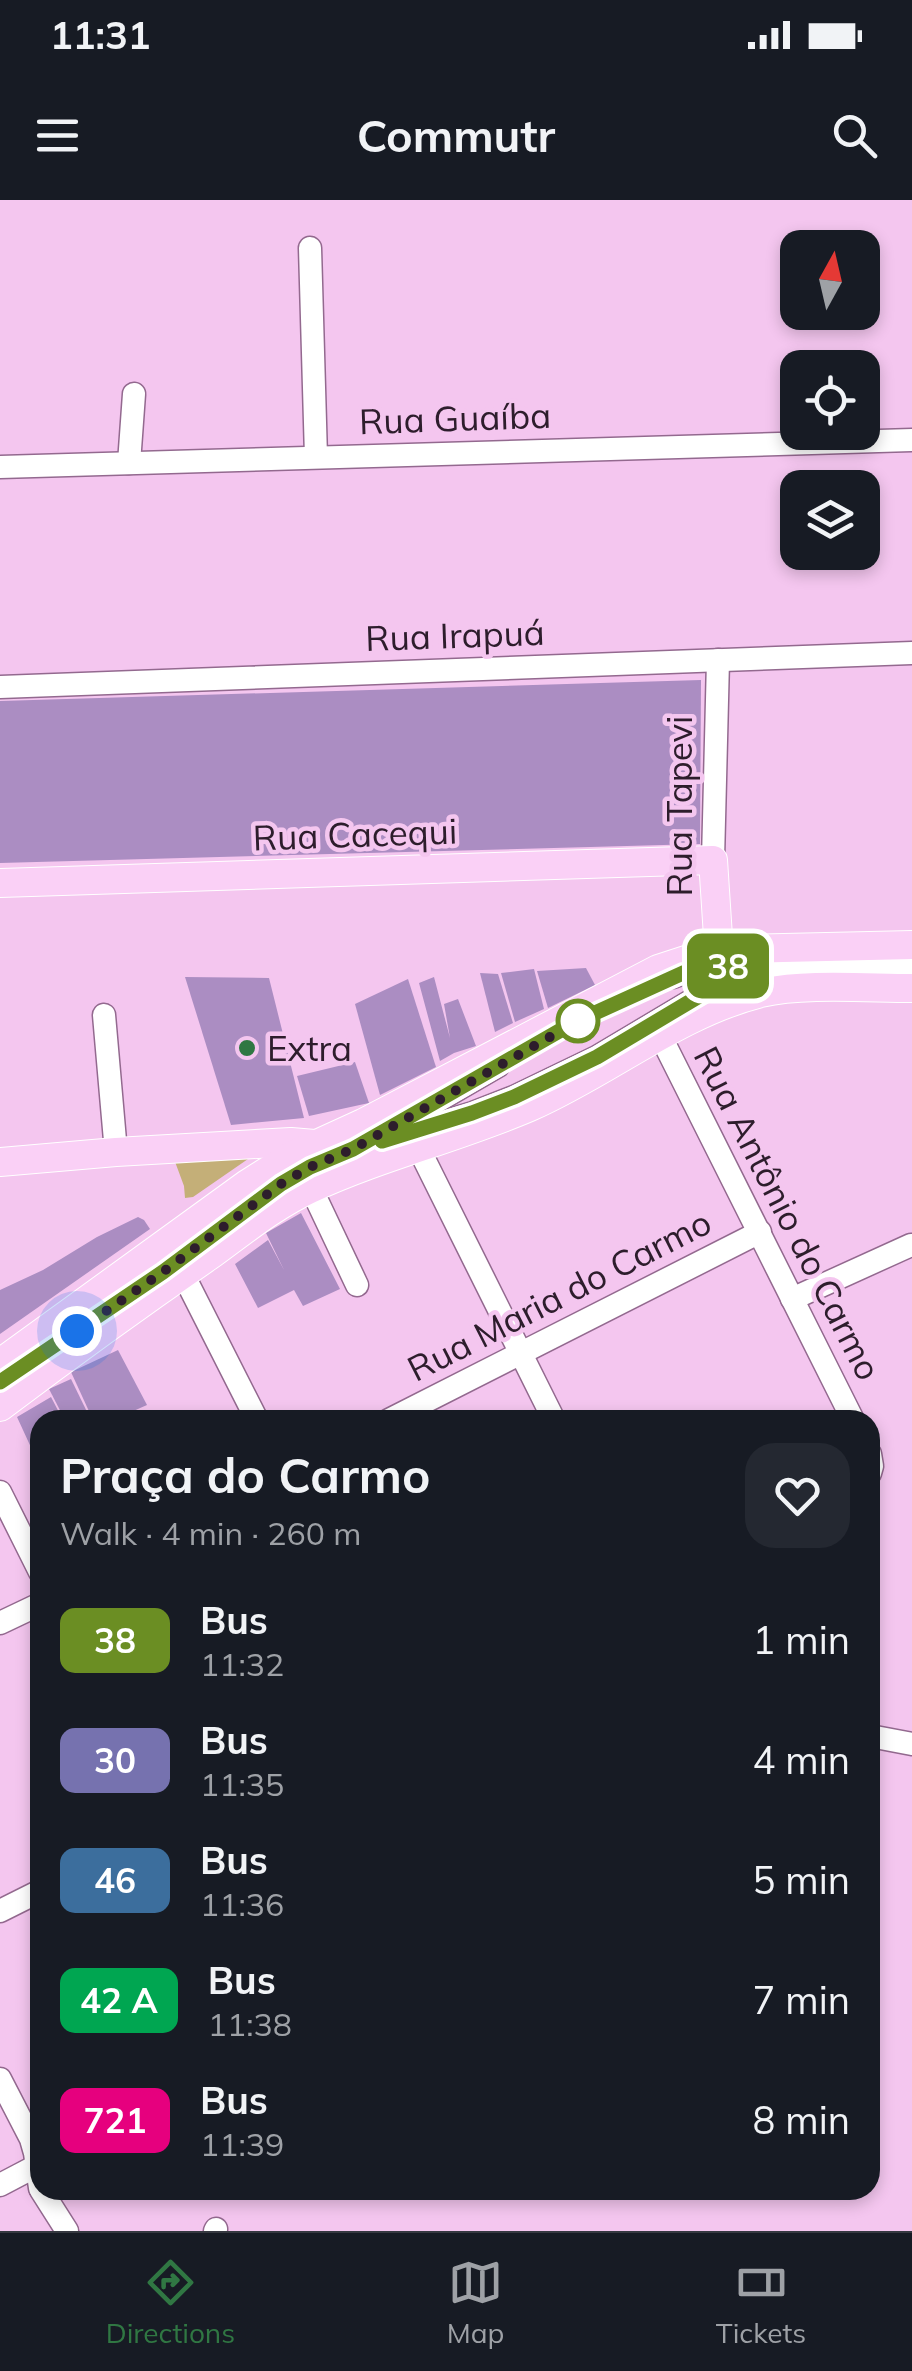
<!DOCTYPE html>
<html lang="en">
<head>
<meta charset="utf-8">
<style>
	body { margin:0; font-family:Mulish,sans-serif; background:#242831; color:#f1f3f6; height:100vh; display:flex; flex-direction:column; font-size:38px; white-space:nowrap }
	* { box-sizing:border-box; margin:0 }
	p { font-size:32px; color:#9ea1a6 }
	.icon { flex:none; width:55px; height:55px; fill:none; stroke:currentColor; stroke-width:2; stroke-linecap:round; stroke-linejoin:round }
	.map { position:relative; flex:1; overflow:hidden }
	.sheet { position:absolute; left:30px; top:1210px; width:850px; height:790px; display:flex; flex-direction:column; background:#171b24; border-radius:30px; box-shadow:0 5px 15px #0003 }
	.sheet>* { flex:none }
	.badge { padding:0 20px; border-radius:15px; font-size:35px; line-height:65px }
	.needle { width:65px; rotate:8deg }
	.controls { position:absolute; left:780px; top:30px; display:grid; gap:20px }
	.controls a { display:grid; place-items:center; width:100px; height:100px; border-radius:20px; background:#171b24; box-shadow:0 5px 15px #0003; font-size:50px }
	.you { position:absolute; width:50px; height:50px; margin:-25px; border:8px solid #fff; border-radius:50%; background:#1a73e8; box-shadow:0 0 0 15px #1a73e833 }
	.map>.badge { position:absolute; translate:-50% -50%; box-shadow:0 0 0 5px #fff }
	.round { display:grid; place-items:center; flex:none; width:105px; height:105px; border-radius:30px; background:#242831 }
	.head { display:flex; align-items:center; justify-content:space-between; height:170px; padding:0 30px }
	h1 { font-size:48px; font-weight:700; line-height:75px }
	ul { padding:0; list-style:none }
	li { display:flex; align-items:center; gap:30px; height:120px; padding:0 30px }
	li div { flex:1 }
	li b { display:block; font-size:38px }
	li em { font-style:normal }
	li .badge { min-width:110px; font-weight:700; text-align:center }
	.status { display:flex; justify-content:space-between; align-items:center; height:70px; padding:0 50px; background:#171b24; direction:ltr }
	.status svg { height:28px; fill:currentColor }
	header { display:flex; justify-content:space-between; align-items:center; height:130px; padding:0 30px; background:#171b24; font-size:45px; font-weight:700 }
	.tab-bar { display:flex; justify-content:space-around; align-items:center; height:140px; border-top:2px solid #363941; background:#171b24; font-size:28px; color:#9ea1a6 }
	.tab-bar a { display:grid; justify-items:center; gap:5px }
	.tab-bar .on { color:#307743 }
	.map>svg:first-child { display:block }
	.green { fill:#c4af78 }
	.building { fill:#ab8dc2 }
	.lines { fill:none; stroke-linecap:round; stroke-linejoin:round }
	.minor-casing { stroke:#93698f; stroke-width:25 }
	.major-casing { stroke:#fff; stroke-width:30 }
	.path { stroke:#8e6f8b; stroke-width:2.5; stroke-dasharray:5 5; stroke-linecap:butt }
	.minor { stroke:#fff; stroke-width:22 }
	.major { stroke:#fad0f6; stroke-width:28 }
	.line-casing { stroke:#fff; stroke-width:22 }
	.line { stroke:#6b8e23; stroke-width:15 }
	.walk { stroke:#2d1d2c; stroke-width:10; stroke-dasharray:0 18 }
	.stop-dot { fill:#fff; stroke:#6b8e23; stroke-width:5 }
	.poi-dot { fill:#307743; stroke:#f4c6ef; stroke-width:4 }
	.labels { text-anchor:middle; dominant-baseline:central; stroke-width:9; stroke-linejoin:round; paint-order:stroke }
	.street-label { font-size:35px; fill:#2d1d2c; stroke:#f4c6ef }
	.poi-label { font-size:35px; fill:#2d1d2c; stroke:#f4c6ef; text-anchor:start }
</style>
</head>
<body>
<div class="status"><b>11:31</b><svg viewBox="0 0 49 12"><path d="M0 12V9h3v3zM5 12V6h3v6zM10 12V3h3v9zM15 12V0h3v12zM26 1h20v11H26zM47 4h2v5h-2z"/></svg></div>
<header><svg class="icon" aria-label="menu" viewBox="0 0 24 24"><path d="M4 6h16M4 12h16M4 18h16"/></svg>Commutr<svg class="icon" aria-label="search" viewBox="0 0 24 24"><circle cx="10" cy="10" r="6"/><path d="M15 15l6 6"/></svg></header>
<div class="map">
<svg width="912" height="2031" viewBox="0 0 912 2031">
	<rect width="100%" height="100%" fill="#f4c6ef"/>
	<polygon class="green" points="246,950 248,959 193,997 185,998 184,986 174,959"/>
	<g class="building">
		<polygon points="701,480 700,644 0,663 0,501"/>
		<polygon points="586,768 595,785 548,808 537,771"/>
		<polygon points="534,769 544,809 515,822 501,773"/>
		<polygon points="480,773 498,774 513,823 495,832"/>
		<polygon points="185,777 269,778 304,918 231,925"/>
		<polygon points="434,777 450,838 444,804 458,799 476,846 454,853 440,861 419,783"/>
		<polygon points="408,779 436,867 380,895 355,804"/>
		<polygon points="355,862 369,903 309,916 297,876"/>
		<polygon points="301,1013 340,1089 303,1106 294,1090 258,1108 235,1064 268,1040 284,1070 266,1033"/>
		<polygon points="138,1017 144,1020 150,1029 0,1134 0,1090 43,1070 97,1037"/>
		<polygon points="118,1150 147,1205 113,1220 93,1220 71,1172"/>
		<polygon points="71,1179 91,1220 65,1220 49,1189"/>
		<polygon points="51,1197 63,1220 40,1220 40,1267 17,1217"/>
	</g>
	<g class="lines">
		<defs>
			<g id="minor">
				<polyline points="310,48 316,257"/>
				<polyline points="129,263 134,194"/>
				<polyline points="0,267 912,240"/>
				<polyline points="0,487 912,453"/>
				<polyline points="713,660 718,460"/>
				<path d="M673 777C699 766 735 761 763 770L912 766"/>
				<polyline points="104,815 116,952"/>
				<polyline points="661,837 853,1220"/>
				<polyline points="391,928 498,866"/>
				<polyline points="418,947 554,1220"/>
				<polyline points="311,988 357,1085"/>
				<polyline points="183,1074 257,1220"/>
				<polyline points="792,1099 911,1045"/>
				<polyline points="0,1182 163,1072 281,984 310,967 353,949 473,913 514,897 597,857 706,792 763,770"/>
				<polyline points="389,1220 760,1032"/>
				<polyline points="870,1254 872,1266 870,1273"/>
				<polyline points="0,1292 40,1372"/>
				<polyline points="0,1423 40,1404"/>
				<polyline points="870,1536 912,1544"/>
				<polyline points="0,1711 40,1691"/>
				<polyline points="0,1879 31,1939 35,1953 40,1988"/>
				<polyline points="0,1985 40,1964"/>
				<polyline points="41,1990 67,2031"/>
				<polyline points="215,2031 216,2029"/>
			</g>
			<g id="major">
				<polyline points="0,683 713,660 719,752"/>
				<polyline points="0,962 116,952 291,942 338,946 391,956"/>
				<polyline points="0,1163 247,984 293,955 363,923 658,769 701,755 740,749 912,745"/>
				<path d="M0 1207C69 1155 138 1105 209 1056 241 1033 273 1006 310 989 381 956 458 938 530 907 608 873 677 814 761 793 803 783 867 788 912 788"/>
			</g>
		</defs>
		<use href="#minor" class="minor-casing"/>
		<use href="#major" class="major-casing"/>
		<polyline class="path" points="374,1990 380,1993 388,1990"/>
		<use href="#minor" class="minor"/>
		<use href="#major" class="major"/>
	</g>
	<g class="lines">
		<defs>
			<polyline id="line" points="0,1182 163,1072 281,984 310,967 353,949 575,822 683,773 726,766 746,766 763,770 706,792 597,857 514,897 472,913 382,941"/>
		</defs>
		<use href="#line" class="line-casing"/>
		<use href="#line" class="line"/>
		<polyline class="walk" points="77,1131 163,1072 281,984 310,967 353,949 578,821"/>
	</g>
	<circle class="stop-dot" cx="578" cy="821" r="20"/>
	<circle class="poi-dot" cx="247" cy="848" r="10"/>
	<g class="labels">
		<g class="street-label">
			<text transform="translate(455 218) rotate(-2)">Rua Guaíba</text>
			<text transform="translate(455 435) rotate(-2)">Rua Irapuá</text>
			<text transform="translate(679 606) rotate(-90)">Rua Tapevi</text>
			<text transform="translate(355 634) rotate(-2)">Rua Cacequi</text>
			<text transform="translate(788 1013) rotate(63)">Rua Antônio do Carmo</text>
			<text transform="translate(559 1095) rotate(-27)">Rua Maria do Carmo</text>
		</g>
		<g class="poi-label">
			<text x="267" y="848">Extra</text>
		</g>
	</g>
</svg>
<div class="controls">
<a><svg class="needle" viewBox="-14 -14 28 28"><path d="M0-13l5 13h-10z" fill="#e53935"/><path d="M0 13l5-13h-10z" fill="#9ea1a6"/></svg></a>
<a><svg class="icon" aria-label="locate" viewBox="0 0 24 24"><circle cx="12" cy="12" r="6"/><path d="M12 2v4M12 18v4M2 12h4M18 12h4"/></svg></a>
<a><svg class="icon" aria-label="layers" viewBox="0 0 24 24"><path d="M12 4l9 5-9 5-9-5zM3 14l9 5 9-5"/></svg></a>
</div>
<div class="you" style="left:77px;top:1131px"></div>
<b class="badge" style="left:728px;top:766px;background:#6b8e23;color:#fff">38</b>
<section class="sheet">
<div class="head"><div><h1>Praça do Carmo</h1><p>Walk · 4 min · 260 m</p></div><a class="round"><svg class="icon" aria-label="heart" viewBox="0 0 24 24"><path d="M12 20l-8-8c-3-5 5-10 8-4 3-6 11-1 8 4z"/></svg></a></div>
<ul>
<li><span class="badge" style="background:#6b8e23;color:#fff">38</span><div><b>Bus</b><p>11:32</p></div><em>1 min</em></li>
<li><span class="badge" style="background:#7672af;color:#fff">30</span><div><b>Bus</b><p>11:35</p></div><em>4 min</em></li>
<li><span class="badge" style="background:#3c6e9d;color:#fff">46</span><div><b>Bus</b><p>11:36</p></div><em>5 min</em></li>
<li><span class="badge" style="background:#00a651;color:#fff">42 A</span><div><b>Bus</b><p>11:38</p></div><em>7 min</em></li>
<li><span class="badge" style="background:#e6007e;color:#fff">721</span><div><b>Bus</b><p>11:39</p></div><em>8 min</em></li>
</ul>
</section>
</div>
<nav class="tab-bar">
<a class="on"><svg class="icon" aria-label="directions" viewBox="0 0 24 24"><path d="M12 3l9 9-9 9-9-9zM9 14v-3h6M13 9l2 2-2 2"/></svg>Directions</a>
<a><svg class="icon" aria-label="map" viewBox="0 0 24 24"><path d="M3 6l6-2 6 2 6-2v14l-6 2-6-2-6 2zM9 4v14M15 6v14"/></svg>Map</a>
<a><svg class="icon" aria-label="tickets" viewBox="0 0 24 24"><path d="M3 7h18v10H3zM15 7v10"/></svg>Tickets</a>
</nav>
</body>
</html>
